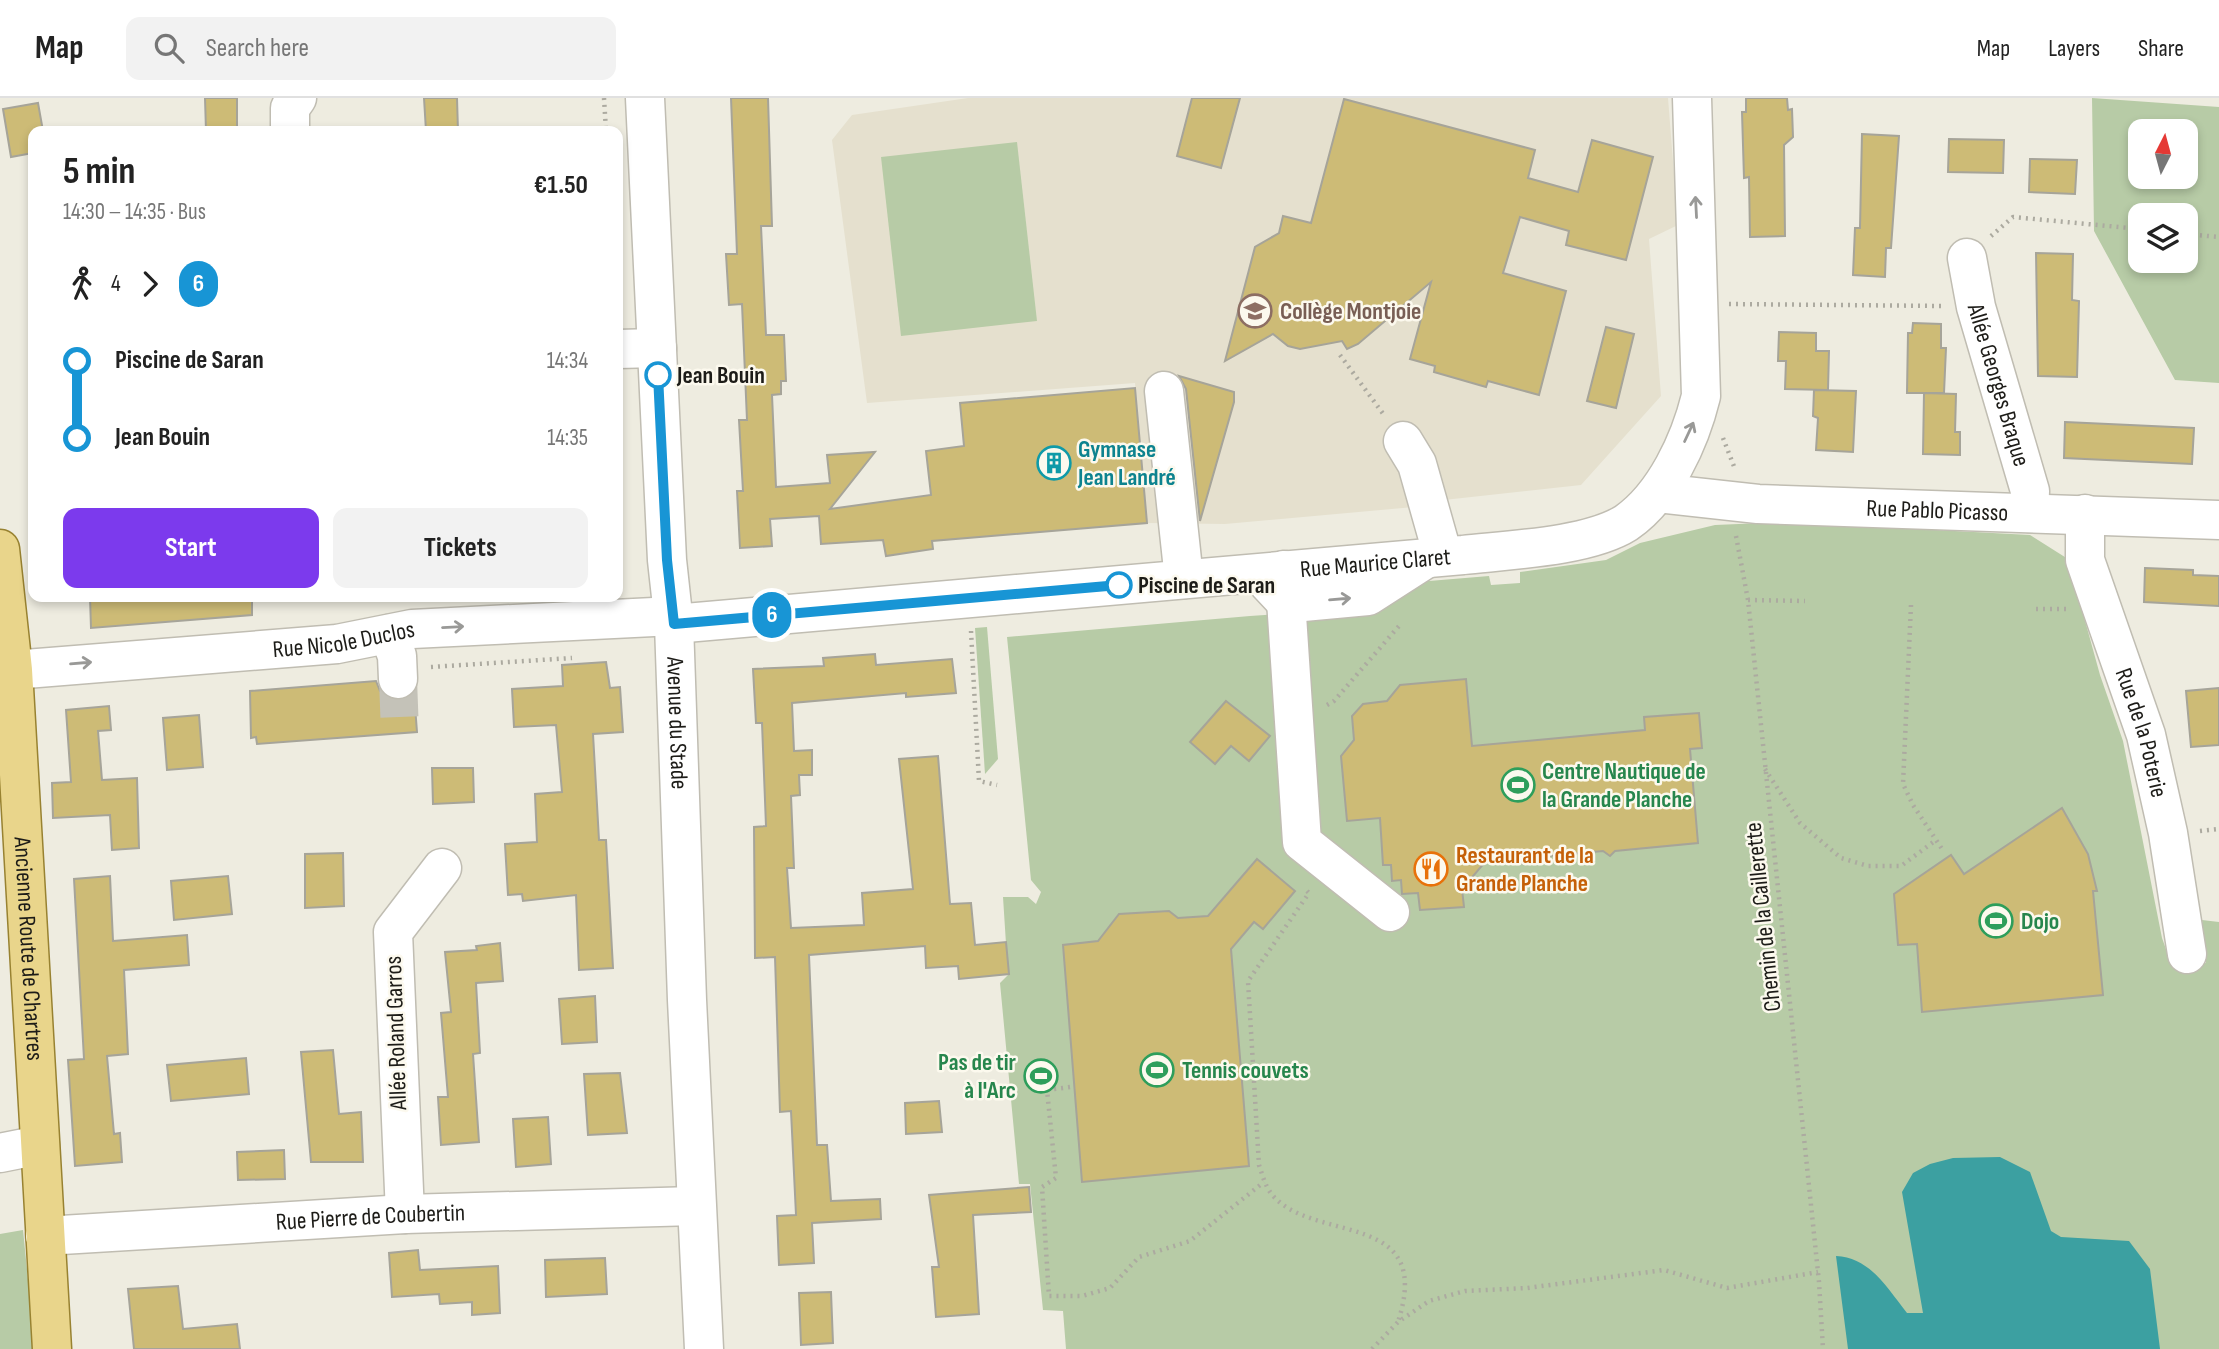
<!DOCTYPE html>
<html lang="en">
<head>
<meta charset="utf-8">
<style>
	body { margin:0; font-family:"Sofia Sans Condensed",sans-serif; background:#f2f2f2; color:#222; height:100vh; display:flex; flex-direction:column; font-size:26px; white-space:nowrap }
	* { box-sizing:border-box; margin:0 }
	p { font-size:23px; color:#767676 }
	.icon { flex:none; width:38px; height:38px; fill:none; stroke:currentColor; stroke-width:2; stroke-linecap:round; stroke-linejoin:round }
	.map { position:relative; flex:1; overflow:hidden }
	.drawer { position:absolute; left:28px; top:28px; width:595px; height:476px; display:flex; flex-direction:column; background:#fff; border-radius:14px; box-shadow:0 4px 10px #0003 }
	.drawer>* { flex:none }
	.badge { padding:0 14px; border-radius:23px; font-size:24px; line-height:46px }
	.needle { width:46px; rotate:6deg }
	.fabs { position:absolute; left:2128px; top:21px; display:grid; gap:14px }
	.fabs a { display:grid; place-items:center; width:70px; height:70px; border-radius:14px; background:#fff; box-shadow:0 4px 10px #0003; font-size:35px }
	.map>.badge { position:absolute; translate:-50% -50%; box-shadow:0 0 0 4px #fff }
	.legs { display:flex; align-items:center; gap:10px; height:77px; padding:0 35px; font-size:23px }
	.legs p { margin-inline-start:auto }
	.summary { display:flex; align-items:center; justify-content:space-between; height:119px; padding:0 35px }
	h1 { font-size:38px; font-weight:700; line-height:52px }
	.primary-button { display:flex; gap:14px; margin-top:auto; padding:14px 35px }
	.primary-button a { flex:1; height:80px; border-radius:14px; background:#7c3aed; color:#fff; font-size:28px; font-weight:700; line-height:80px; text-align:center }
	.primary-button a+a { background:#f2f2f2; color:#222 }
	ul { padding:0 35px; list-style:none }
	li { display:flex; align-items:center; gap:24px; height:77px; font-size:26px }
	li i { display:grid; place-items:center; width:10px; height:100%; margin:0 9px; background:currentColor }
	li i::after { content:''; width:18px; height:18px; margin:-9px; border:5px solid; border-radius:50%; background:#fff }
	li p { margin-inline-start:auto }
	li:first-child i { background:linear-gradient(#0000 50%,currentColor 0) }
	li:last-child i { background:linear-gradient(currentColor 50%,#0000 0) }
	header { display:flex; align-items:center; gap:42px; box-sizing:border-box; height:98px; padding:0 35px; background:#fff; border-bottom:2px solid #e0e0e0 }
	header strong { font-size:33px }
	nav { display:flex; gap:38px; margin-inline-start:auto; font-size:24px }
	.search { width:490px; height:63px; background:#f2f2f2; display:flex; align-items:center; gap:18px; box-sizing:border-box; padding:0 24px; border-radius:14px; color:#767676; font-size:26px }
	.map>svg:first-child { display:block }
	.built { fill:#e5e0ce }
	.green { fill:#b7cba6; fill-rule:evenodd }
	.water { fill:#3ca0a1 }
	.building { fill:#cdbb76; stroke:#a6a499; stroke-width:2 }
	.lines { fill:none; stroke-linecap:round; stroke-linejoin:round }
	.minor-tunnel { stroke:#c4c2b8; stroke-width:38; stroke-dasharray:38 19; stroke-linecap:butt }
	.minor-casing { stroke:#c0bdb2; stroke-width:41 }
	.major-casing { stroke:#988231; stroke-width:41 }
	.path { stroke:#acaaa0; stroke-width:4.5; stroke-dasharray:2 5; stroke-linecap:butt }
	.minor { stroke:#fff; stroke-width:38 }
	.major { stroke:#e9d58b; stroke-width:38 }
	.oneway { stroke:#999997 }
	.line-1-casing { stroke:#fff; stroke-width:16 }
	.line-1 { stroke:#1895d5; stroke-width:10 }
	.stop-1-dot { fill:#fff; stroke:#1895d5; stroke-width:3.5 }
	.labels { text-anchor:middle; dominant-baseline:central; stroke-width:5; stroke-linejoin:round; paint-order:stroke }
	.education-label { font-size:24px; font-weight:bold; fill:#785e54; stroke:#fcf9ee; text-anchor:start }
	.stop-label { font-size:24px; font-weight:bold; fill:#1d1c18; stroke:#fcf9ee; text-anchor:start }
	.street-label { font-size:24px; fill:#1d1c18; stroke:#fcf9ee }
	.culture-label { font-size:24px; font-weight:bold; fill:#0d838f; stroke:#fcf9ee; text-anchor:start }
	.leisure-label { font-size:24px; font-weight:bold; fill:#27864d; stroke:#fcf9ee; text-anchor:start }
	.food-label { font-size:24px; font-weight:bold; fill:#c56008; stroke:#fcf9ee; text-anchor:start }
</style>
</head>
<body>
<header>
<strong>Map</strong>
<div class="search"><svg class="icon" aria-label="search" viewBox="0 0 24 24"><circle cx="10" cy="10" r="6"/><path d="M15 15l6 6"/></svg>Search here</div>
<nav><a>Map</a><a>Layers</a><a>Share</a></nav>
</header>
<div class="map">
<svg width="2219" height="1251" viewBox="0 0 2219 1251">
	<rect width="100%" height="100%" fill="#eeece0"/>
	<polygon class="built" points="968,0 1668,0 1678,127 1649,141 1661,298 1581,387 1444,402 1414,409 1225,426 1147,425 1135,285 867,305 832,42 852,17"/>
	<g class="green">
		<path d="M2092 0 2219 9V285L2175 282 2094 133ZM2140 33H2186V79H2140ZM2140 117H2186V163H2140Z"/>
		<polygon points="1017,44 1037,223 901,238 881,59"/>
		<polygon points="1786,424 2030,437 2068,461 2100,577 2123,643 2162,840 2172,868 2206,865 2202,822 2219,824 2219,1251 1066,1251 1063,1213 1043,1212 1030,1086 1019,1086 1000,885 1008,877 1003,799 1028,799 1036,806 1041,794 1031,782 1007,539 1250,518 1377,510 1405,485 1489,478 1491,487 1520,485 1520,474 1606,462 1640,445 1715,427"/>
		<polygon points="987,529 998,661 985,676 975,530"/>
		<polygon points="23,1132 35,1251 0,1251 0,1136"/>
	</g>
	<path class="water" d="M2000 1059 2030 1074 2051 1133 2061 1139 2129 1143 2150 1171 2160 1251H1848L1836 1158C1871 1160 1887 1190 1907 1215H1923L1902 1094 1913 1075 1930 1066 1953 1060Z"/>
	<g class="building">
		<polygon points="205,0 237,0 237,33 206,33"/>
		<polygon points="424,0 457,0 458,33 426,33"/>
		<polygon points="731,0 768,0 772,128 761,128 766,237 784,237 786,283 781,283 781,296 772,297 776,389 830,385 827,357 875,354 830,411 931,397 926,353 964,348 960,305 1135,290 1147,425 932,443 933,451 886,458 883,442 821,446 819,418 770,421 772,448 740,450 737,393 743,393 739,322 747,322 742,206 729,207 726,156 737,156"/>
		<polygon points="1192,0 1240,0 1221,70 1177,58"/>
		<polygon points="1746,0 1787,0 1788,12 1792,11 1793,39 1784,47 1785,138 1750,139 1749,79 1744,80 1742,14 1746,14"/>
		<polygon points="1344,1 1535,52 1528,80 1578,94 1592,42 1653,59 1626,162 1566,147 1569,133 1520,119 1503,175 1566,193 1539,297 1488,283 1486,289 1434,274 1435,268 1410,261 1431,184 1358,246 1347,251 1342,243 1300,251 1288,248 1273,236 1225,263 1255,149 1279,135 1283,118 1311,125"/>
		<polygon points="38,5 43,33 33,33 33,55 11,59 3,11"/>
		<polygon points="1862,36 1899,38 1891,150 1886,150 1885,179 1853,177 1855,130 1860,130"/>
		<polygon points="1949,41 2004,42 2003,75 1948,74"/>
		<polygon points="2030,61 2077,62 2075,96 2029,94"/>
		<polygon points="2036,155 2073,156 2072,202 2079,203 2077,279 2038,278"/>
		<polygon points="1913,225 1941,226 1941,250 1946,250 1944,295 1907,295 1908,235 1912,235"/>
		<polygon points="1606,229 1634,236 1616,310 1587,303"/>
		<polygon points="1779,234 1816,235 1816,253 1829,253 1828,292 1785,291 1786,263 1778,263"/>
		<polygon points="1179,278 1234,294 1234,304 1200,423 1186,291"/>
		<polygon points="1814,292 1856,293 1853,354 1816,352 1818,320 1813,318"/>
		<polygon points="1924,295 1956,296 1955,334 1960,334 1960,357 1923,356"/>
		<polygon points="2065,324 2194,330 2192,366 2064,360"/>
		<polygon points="2145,470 2193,472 2193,477 2219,478 2219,508 2144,504"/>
		<polygon points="90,499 252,499 252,517 91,530"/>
		<polygon points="875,556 876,567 952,561 956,595 906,599 906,595 792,605 794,653 812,652 812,677 799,677 800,697 791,698 794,770 787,770 791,830 864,827 862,795 913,791 899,661 938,658 950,806 971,805 975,847 1006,844 1009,876 959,881 958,868 926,870 925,848 809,857 817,1047 827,1047 831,1103 880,1101 881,1121 812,1125 814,1165 779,1167 777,1118 796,1117 791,1013 780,1014 775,859 755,860 754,729 766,728 762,625 756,625 753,571 824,568 823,560"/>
		<polygon points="606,564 610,590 620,589 623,634 593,636 599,742 606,742 613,870 579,872 576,797 523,803 522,796 508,797 505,746 537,744 535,696 562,694 556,627 514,629 512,591 563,588 562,567"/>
		<polygon points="1466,581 1472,648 1645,632 1644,619 1699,615 1702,650 1690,651 1698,745 1615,753 1610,758 1603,753 1527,760 1523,766 1517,761 1485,764 1462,791 1464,809 1420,812 1418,795 1402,796 1401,782 1392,783 1391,767 1383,767 1380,720 1347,723 1341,658 1354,642 1352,618 1363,606 1387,603 1400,587"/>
		<polygon points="376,583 380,593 389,601 400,603 414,595 417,634 257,646 256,639 251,640 250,593"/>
		<polygon points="2219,590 2219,647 2191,649 2186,593"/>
		<polygon points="1226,603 1270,638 1249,663 1231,648 1215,666 1190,644"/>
		<polygon points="109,608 111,632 98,633 102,682 137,680 139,750 112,752 110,717 53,720 52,685 71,684 66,612"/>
		<polygon points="199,617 203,669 167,672 163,620"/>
		<polygon points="432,670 473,670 474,704 433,706"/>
		<polygon points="2062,710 2088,756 2097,793 2093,793 2103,897 1922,914 1917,846 1898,847 1894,796 1951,757 1964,776"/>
		<polygon points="343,755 344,808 305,810 305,756"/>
		<polygon points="1257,761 1295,793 1263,831 1254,824 1231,851 1249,1068 1082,1084 1063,847 1098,843 1119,816 1169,813 1178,820 1208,818"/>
		<polygon points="110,778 113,843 187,837 189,867 124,872 128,956 107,958 114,1036 120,1035 122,1064 75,1068 68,962 84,961 74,781"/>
		<polygon points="228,778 232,816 174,822 171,783"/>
		<polygon points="500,845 503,883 476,885 480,955 473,956 479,1044 441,1047 438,999 448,999 441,915 451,914 445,854 477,852 476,848"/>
		<polygon points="595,898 597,944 562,946 559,901"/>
		<polygon points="333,952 339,1016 361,1014 363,1064 311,1064 301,954"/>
		<polygon points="246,960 249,996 171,1003 167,967"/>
		<polygon points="620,975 627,1035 588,1037 584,976"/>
		<polygon points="939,1003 942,1034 906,1036 905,1005"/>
		<polygon points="548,1019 551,1066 516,1069 513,1021"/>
		<polygon points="284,1052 285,1081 238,1082 237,1054"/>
		<polygon points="1029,1089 1031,1114 973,1117 979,1216 936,1219 932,1169 939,1169 929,1097"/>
		<polygon points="418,1152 420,1172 498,1168 500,1215 472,1217 472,1204 440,1206 439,1196 392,1199 389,1155"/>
		<polygon points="605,1160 607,1196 546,1199 545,1162"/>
		<polygon points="178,1188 183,1231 237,1226 240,1251 134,1251 128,1191"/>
		<polygon points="831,1194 833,1245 801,1247 799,1195"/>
	</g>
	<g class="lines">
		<polyline class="minor-tunnel" points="398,581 400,635"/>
		<defs>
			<g id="minor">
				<path id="s1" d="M645 0 667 462 674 526 687 902 704 1251"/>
				<polyline points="290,33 290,10 297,0"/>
				<path id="s2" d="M1967 160 1976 209 2030 393 2029 415"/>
				<polyline points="618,251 657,250"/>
				<polyline points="1164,293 1184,481"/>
				<polyline points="1403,343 1417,366 1443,458"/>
				<path id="s3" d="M1658 395 1758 406 2219 422"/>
				<path id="s4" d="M2085 416V462L2146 637 2168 735 2187 856"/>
				<polyline points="1284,472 1302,744 1390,814"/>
				<polyline points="1268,485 1283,501 1303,504 1368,498 1424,462"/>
				<path id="s5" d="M674 526 1463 457C1508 452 1588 449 1626 425 1665 398 1690 343 1701 298L1692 0"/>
				<polyline points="389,536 397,558 398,581"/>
				<path id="s6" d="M13 572 337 546 412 531 674 518"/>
				<polyline points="0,1055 40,1047"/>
				<polyline points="405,1116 393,834 442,770"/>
				<path id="s7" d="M45 1138 405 1116 695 1108"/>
			</g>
			<g id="major">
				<path id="s8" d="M0 451 13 572 52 1251"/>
			</g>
		</defs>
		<use href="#minor" class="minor-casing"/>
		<use href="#major" class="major-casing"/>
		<g class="path">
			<polyline points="604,0 606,33"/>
			<polyline points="2186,136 2219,139"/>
			<polyline points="1991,138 2013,119 2140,131"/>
			<polyline points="1729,206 1945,208"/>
			<polyline points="1340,257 1384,317"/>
			<polyline points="1723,340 1735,371"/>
			<polyline points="1736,438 1748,502 1819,1184 1823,1251"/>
			<polyline points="1748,502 1805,503"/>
			<polyline points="1911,507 1903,686 1913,707 1944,754"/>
			<polyline points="2036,511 2066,511"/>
			<polyline points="971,533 979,683 997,687"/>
			<polyline points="431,569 572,560"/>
			<polyline points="1327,607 1334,603 1399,528"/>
			<polyline points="1765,671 1800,725 1841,760 1868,768 1901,768 1936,742"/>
			<polyline points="2200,733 2219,731"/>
			<path d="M1307 793 1309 795 1248 883 1259 1067C1263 1079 1266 1091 1275 1100 1320 1145 1434 1113 1398 1224"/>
			<polyline points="1070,989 1047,992 1056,1080 1042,1089 1049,1198 1082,1198 1110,1190 1139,1159 1190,1143 1264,1084"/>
			<polyline points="1372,1251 1398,1224 1429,1203 1465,1193 1527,1190 1664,1172 1727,1190 1818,1174"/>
		</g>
		<use href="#minor" class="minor"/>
		<use href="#major" class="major"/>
	</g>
	<defs><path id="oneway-shaft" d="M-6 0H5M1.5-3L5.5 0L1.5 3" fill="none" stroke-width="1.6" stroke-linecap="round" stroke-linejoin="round" transform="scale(1.75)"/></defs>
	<g class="oneway">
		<use href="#oneway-shaft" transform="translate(1696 109) rotate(-93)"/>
		<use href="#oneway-shaft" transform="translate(1689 334) rotate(-65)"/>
		<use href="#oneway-shaft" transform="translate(1340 501) rotate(-5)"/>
		<use href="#oneway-shaft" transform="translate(453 529) rotate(-3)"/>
		<use href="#oneway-shaft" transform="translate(81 565) rotate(-5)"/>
	</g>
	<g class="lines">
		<defs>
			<polyline id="line-1" points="658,277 667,462 674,526 1119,487"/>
		</defs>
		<use href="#line-1" class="line-1-casing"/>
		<use href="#line-1" class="line-1"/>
	</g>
	<defs>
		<symbol id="school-ring" viewBox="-11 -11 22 22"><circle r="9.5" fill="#fcf9ee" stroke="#8d6e63" stroke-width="1.5"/><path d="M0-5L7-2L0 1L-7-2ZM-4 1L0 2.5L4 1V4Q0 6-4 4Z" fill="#8d6e63"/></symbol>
		<symbol id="building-ring" viewBox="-11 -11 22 22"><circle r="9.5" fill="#fcf9ee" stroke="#0f9aa8" stroke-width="1.5"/><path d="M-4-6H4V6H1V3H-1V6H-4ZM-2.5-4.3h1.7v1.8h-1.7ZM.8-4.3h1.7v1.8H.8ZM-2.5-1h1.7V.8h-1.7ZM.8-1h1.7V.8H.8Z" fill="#0f9aa8"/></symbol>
		<symbol id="stadium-ring" viewBox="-11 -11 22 22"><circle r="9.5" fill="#fcf9ee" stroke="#2e9e5b" stroke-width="1.5"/><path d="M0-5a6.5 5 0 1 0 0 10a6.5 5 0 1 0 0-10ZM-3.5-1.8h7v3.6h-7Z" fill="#2e9e5b"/></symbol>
		<symbol id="restaurant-ring" viewBox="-11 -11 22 22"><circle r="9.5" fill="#fcf9ee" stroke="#e8710a" stroke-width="1.5"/><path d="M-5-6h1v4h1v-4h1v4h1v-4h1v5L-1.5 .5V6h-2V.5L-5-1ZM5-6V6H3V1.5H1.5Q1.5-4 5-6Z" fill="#e8710a"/></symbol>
	</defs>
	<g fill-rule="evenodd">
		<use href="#school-ring" x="1236" y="194" width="38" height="38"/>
		<use href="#building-ring" x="1035" y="346" width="38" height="38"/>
		<use href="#stadium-ring" x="1499" y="668" width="38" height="38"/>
		<use href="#restaurant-ring" x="1412" y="752" width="38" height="38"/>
		<use href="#stadium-ring" x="1977" y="804" width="38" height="38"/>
		<use href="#stadium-ring" x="1138" y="953" width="38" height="38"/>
		<use href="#stadium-ring" x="1022" y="959" width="38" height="38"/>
	</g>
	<g class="stop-1-dot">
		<circle cx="658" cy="277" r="12"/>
		<circle cx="1119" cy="487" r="12"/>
	</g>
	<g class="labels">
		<g class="education-label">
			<text x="1280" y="213">Collège Montjoie</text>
		</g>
		<g class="stop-label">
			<text x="677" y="277">Jean Bouin</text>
			<text x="1138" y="487">Piscine de Saran</text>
		</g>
		<g class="street-label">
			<text stroke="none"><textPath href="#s2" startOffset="131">Allée Georges Braque</textPath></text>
			<text stroke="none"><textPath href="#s3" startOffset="280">Rue Pablo Picasso</textPath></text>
			<text stroke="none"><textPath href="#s5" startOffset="704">Rue Maurice Claret</textPath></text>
			<text stroke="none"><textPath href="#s6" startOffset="332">Rue Nicole Duclos</textPath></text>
			<text stroke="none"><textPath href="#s1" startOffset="626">Avenue du Stade</textPath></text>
			<text stroke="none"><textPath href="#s4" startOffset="228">Rue de la Poterie</textPath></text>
			<text transform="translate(1763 819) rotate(-96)">Chemin de la Caillerette</text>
			<text stroke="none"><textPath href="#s8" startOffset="401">Ancienne Route de Chartres</textPath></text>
			<text transform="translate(396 935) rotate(-92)">Allée Roland Garros</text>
			<text stroke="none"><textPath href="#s7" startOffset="326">Rue Pierre de Coubertin</textPath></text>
		</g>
		<g class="culture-label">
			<text x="1078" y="351">Gymnase<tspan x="1078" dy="28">Jean Landré</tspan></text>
		</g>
		<g class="leisure-label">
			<text x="1542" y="673">Centre Nautique de<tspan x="1542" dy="28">la Grande Planche</tspan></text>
			<text x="2021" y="823">Dojo</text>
			<text x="1016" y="964" text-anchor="end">Pas de tir<tspan x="1016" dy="28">à l'Arc</tspan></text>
			<text x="1182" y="972">Tennis couvets</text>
		</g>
		<g class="food-label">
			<text x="1456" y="757">Restaurant de la<tspan x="1456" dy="28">Grande Planche</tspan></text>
		</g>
	</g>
</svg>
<div class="fabs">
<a><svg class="needle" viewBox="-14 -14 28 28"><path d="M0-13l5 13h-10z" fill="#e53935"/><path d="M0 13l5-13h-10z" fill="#767676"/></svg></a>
<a><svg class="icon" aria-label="layers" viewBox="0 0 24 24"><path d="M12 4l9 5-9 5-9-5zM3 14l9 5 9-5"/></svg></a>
</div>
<b class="badge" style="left:772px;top:517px;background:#1895d5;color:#fff">6</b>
<section class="drawer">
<div class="summary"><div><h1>5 min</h1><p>14:30 – 14:35 · Bus</p></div><b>€1.50</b></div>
<div class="legs"><svg class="icon" aria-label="walk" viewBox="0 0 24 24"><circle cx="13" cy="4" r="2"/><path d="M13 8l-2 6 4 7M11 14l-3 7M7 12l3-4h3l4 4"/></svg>4<svg class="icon" aria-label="forward" viewBox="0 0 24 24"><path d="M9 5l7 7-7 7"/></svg><b class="badge" style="background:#1895d5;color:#fff">6</b></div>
<ul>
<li><i style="color:#1895d5"></i><b>Piscine de Saran</b><p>14:34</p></li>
<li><i style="color:#1895d5"></i><b>Jean Bouin</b><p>14:35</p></li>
</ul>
<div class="primary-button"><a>Start</a><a>Tickets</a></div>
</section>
</div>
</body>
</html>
